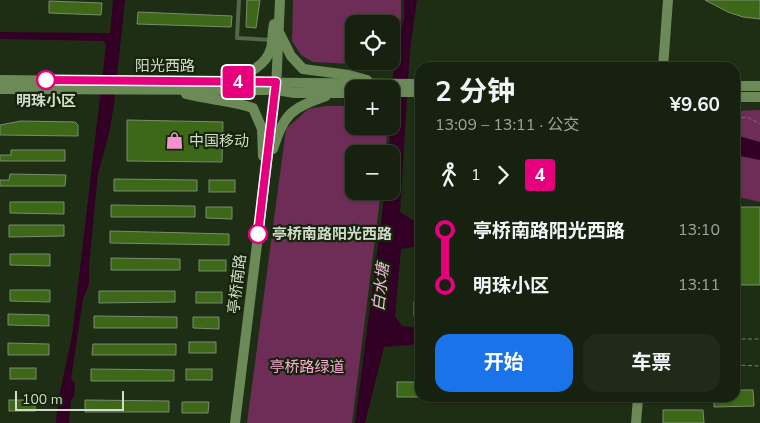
<!DOCTYPE html>
<html lang="zh">
<head>
<meta charset="utf-8">
<style>
	body { margin:0; font-family:"Nunito Sans","Noto Sans SC",sans-serif; background:#1f2a18; color:#f1f3f6; height:100vh; display:flex; flex-direction:column; font-size:19px; white-space:nowrap }
	* { box-sizing:border-box; margin:0 }
	p { font-size:16px; color:#9ea49e }
	.icon { flex:none; width:28px; height:28px; fill:none; stroke:currentColor; stroke-width:2; stroke-linecap:round; stroke-linejoin:round }
	.map { position:relative; flex:1; overflow:hidden }
	.details { position:absolute; left:415px; top:62px; width:325px; height:340px; display:flex; flex-direction:column; background:#16220f; border-radius:15px; box-shadow:0 1px 4px #0004,0 0 0 1px #353f2f }
	.details>* { flex:none }
	.badge { padding:0 10px; border-radius:4px; font-size:18px; line-height:32px }
	.fabs { position:absolute; left:345px; top:15px; display:grid; gap:10px }
	.fabs a { display:grid; place-items:center; width:55px; height:55px; border-radius:10px; background:#16220f; box-shadow:0 1px 4px #0004,0 0 0 1px #353f2f; font-size:25px }
	.scale { position:absolute; left:15px; bottom:12px; width:109px; box-sizing:border-box; padding-left:5px; border:2px solid #d2dccc; border-top:0; font-size:14px; line-height:18px; white-space:nowrap; color:#d2dccc; -webkit-text-stroke:4px #15240a; paint-order:stroke }
	.map>.badge { position:absolute; translate:-50% -50%; box-shadow:0 0 0 2px #fff }
	.legs { display:flex; align-items:center; gap:8px; height:55px; padding:0 20px; font-size:16px }
	.legs p { margin-inline-start:auto }
	.headline { display:flex; align-items:center; justify-content:space-between; height:85px; padding:0 20px }
	h1 { font-size:28px; font-weight:700; line-height:38px }
	.button { display:flex; gap:10px; margin-top:auto; padding:10px 20px }
	.button a { flex:1; height:58px; border-radius:15px; background:#1a73e8; color:#fff; font-size:20px; font-weight:700; line-height:58px; text-align:center }
	.button a+a { background:#1f2a18; color:#f1f3f6 }
	ul { padding:0 20px; list-style:none }
	li { display:flex; align-items:center; gap:18px; height:55px; font-size:19px }
	li i { display:grid; place-items:center; width:8px; height:100%; margin:0 6px; background:currentColor }
	li i::after { content:''; width:12px; height:12px; margin:-6px; border:4px solid; border-radius:50%; background:#16220f }
	li p { margin-inline-start:auto }
	li:first-child i { background:linear-gradient(#0000 50%,currentColor 0) }
	li:last-child i { background:linear-gradient(currentColor 50%,#0000 0) }
	.map>svg:first-child { display:block }
	.green { fill:#6d2d57 }
	.water { fill:#320024 }
	.building { fill:#3c6818; stroke:#798c6e }
	.lines { fill:none; stroke-linecap:round; stroke-linejoin:round }
	.path { stroke:#717e69; stroke-width:1; stroke-dasharray:4 2.5; stroke-linecap:butt }
	.lane { stroke:#546748; stroke-width:4 }
	.secondary { stroke:#6b8a58; stroke-width:10 }
	.line-1-casing { stroke:#fff; stroke-width:11 }
	.line-1 { stroke:#e6007e; stroke-width:8 }
	.stop-1-dot { fill:#fff; stroke:#e6007e; stroke-width:2.5 }
	.labels { text-anchor:middle; dominant-baseline:central; stroke-width:4.5; stroke-linejoin:round; paint-order:stroke }
	.street-label { font-size:15px; fill:#d2dccc; stroke:#15240a }
	.stop-label { font-size:15px; font-weight:bold; fill:#d2dccc; stroke:#15240a }
	.poi-label { font-size:15px; fill:#d2dccc; stroke:#15240a; text-anchor:start }
	.park-label { font-size:15px; fill:#fea8dc; stroke:#15240a }
	.water-label { font-size:16px; font-style:italic; fill:#f8b7de; stroke:#15240a }
</style>
</head>
<body>
<div class="map">
<svg width="760" height="423" viewBox="0 0 760 423">
	<rect width="100%" height="100%" fill="#1e2e14"/>
	<g class="green">
		<polygon points="293,0 401,0 401,19 391,55 391,24 354,24 354,61 390,61 388,66 313,62 301,55 292,41"/>
		<polygon points="326,106 354,106 354,126 388,126 385,154 354,154 354,191 381,191 352,423 247,423 286,129 308,109"/>
		<polygon points="760,110 760,202 735,196 735,111"/>
	</g>
	<g class="water">
		<path d="M113 0H125L114 105 109 134 98 173 89 265V284L83 299 71 379 75 383 74 397 71 400 69 423H56C58 391 68 361 73 329L106 45 104 41 0 39V32L110 33Z"/>
		<polygon points="404,0 417,0 410,50 400,212 420,225 420,246 401,249 395,316 402,326 420,328 420,344 384,347 365,423 355,423 385,191 391,191 391,154 389,154 394,55 404,18"/>
		<polygon points="735,135 760,142 760,160 735,155"/>
	</g>
	<g class="building">
		<polygon points="247,0 260,0 256,28 246,27"/>
		<polygon points="705,0 760,0 760,19 743,17 728,12"/>
		<polygon points="49,1 102,3 101,15 49,13"/>
		<polygon points="138,12 232,16 231,27 137,24"/>
		<polygon points="127,120 223,122 222,162 127,161"/>
		<polygon points="21,121 75,122 78,125 78,136 0,135 0,125"/>
		<polygon points="11,150 65,150 65,161 0,161 0,155 11,155"/>
		<polygon points="10,174 66,175 65,186 0,186 0,180 9,180"/>
		<polygon points="114,179 197,180 197,191 114,191"/>
		<rect x="209" y="180" width="26" height="12"/>
		<polygon points="10,202 64,202 64,214 10,213"/>
		<polygon points="111,205 195,206 195,217 111,217"/>
		<polygon points="206,207 232,207 232,219 206,218"/>
		<rect x="735" y="207" width="25" height="78"/>
		<polygon points="9,225 64,225 64,236 9,237"/>
		<polygon points="110,231 229,234 229,245 110,243"/>
		<polygon points="10,254 50,254 50,266 10,265"/>
		<polygon points="111,258 180,259 180,270 111,270"/>
		<rect x="199" y="260" width="27" height="11"/>
		<polygon points="10,290 50,290 50,302 10,301"/>
		<polygon points="99,291 175,291 175,302 99,303"/>
		<rect x="196" y="292" width="26" height="11"/>
		<rect x="414" y="302" width="6" height="14"/>
		<polygon points="8,314 49,315 49,326 8,325"/>
		<polygon points="94,316 177,317 177,328 94,328"/>
		<polygon points="193,317 219,317 219,329 193,328"/>
		<rect x="189" y="342" width="27" height="11"/>
		<polygon points="8,343 49,344 49,355 8,355"/>
		<polygon points="93,344 176,344 176,355 92,355"/>
		<rect x="10" y="368" width="26" height="11"/>
		<polygon points="91,369 174,370 174,381 91,381"/>
		<rect x="186" y="369" width="26" height="11"/>
		<rect x="397" y="382" width="23" height="15"/>
		<polygon points="735,390 753,390 754,406 714,407 714,398 735,398"/>
		<rect x="9" y="400" width="26" height="11"/>
		<polygon points="85,400 169,401 169,412 85,412"/>
		<polygon points="182,402 209,402 208,413 182,413"/>
		<polygon points="663,410 703,410 704,423 663,423"/>
	</g>
	<g class="lines">
		<g class="path">
			<polyline points="735,119 747,117 760,124"/>
			<polyline points="735,339 760,339"/>
			<polyline points="735,365 760,366"/>
		</g>
		<polyline class="lane" points="239,0 237,38 272,40"/>
		<g class="secondary">
			<polyline points="280,34 291,56 303,69 349,75 367,80"/>
			<polyline points="663,68 668,0"/>
			<path d="M233 78C249 73 266 66 271 48 273 40 272 32 274 24"/>
			<polyline points="0,80 420,84"/>
			<polyline points="735,86 760,86"/>
			<polyline points="0,89 276,90 295,93 354,93"/>
			<polyline points="391,92 420,92"/>
			<path d="M186 94C209 100 230 100 253 108L262 129 263 156"/>
			<polyline points="735,97 760,97"/>
			<path d="M273 149C285 113 290 109 326 96"/>
			<polyline points="235,423 276,90 280,0"/>
			<polyline points="636,423 638,398"/>
		</g>
	</g>
	<g class="lines">
		<defs>
			<polyline id="line-1" points="46,80 276,82 258,234"/>
		</defs>
		<use href="#line-1" class="line-1-casing"/>
		<use href="#line-1" class="line-1"/>
	</g>
	<defs>
		<symbol id="shop-bare" viewBox="-9 -9 18 18"><path d="M-5-2.5h2.3a2.7 3.5 0 0 1 5.4 0H5L5.5 6h-11ZM-1.5-2.5h3a1.5 2.3 0 0 0-3 0Z" fill="#f690d0" stroke="#15240a" stroke-width="2.5" paint-order="stroke"/></symbol>
	</defs>
	<g fill-rule="evenodd">
		<use href="#shop-bare" x="162" y="128" width="25" height="25"/>
	</g>
	<g class="stop-1-dot">
		<circle cx="46" cy="80" r="9"/>
		<circle cx="258" cy="234" r="9"/>
	</g>
	<g class="labels">
		<g class="street-label">
			<text x="165" y="66">阳光西路</text>
			<text transform="translate(237 284) rotate(-83)">亭桥南路</text>
		</g>
		<g class="stop-label">
			<text x="46" y="101">明珠小区</text>
			<text x="272" y="234" text-anchor="start">亭桥南路阳光西路</text>
		</g>
		<g class="poi-label">
			<text x="189" y="141">中国移动</text>
		</g>
		<g class="park-label">
			<text x="307" y="367">亭桥路绿道</text>
		</g>
		<g class="water-label">
			<text transform="translate(381 287) rotate(-84)">白水塘</text>
		</g>
	</g>
</svg>
<div class="fabs">
<a><svg class="icon" aria-label="locate" viewBox="0 0 24 24"><circle cx="12" cy="12" r="6"/><path d="M12 2v4M12 18v4M2 12h4M18 12h4"/></svg></a>
<a>+</a>
<a>−</a>
</div>
<div class="scale">100 m</div>
<b class="badge" style="left:238px;top:82px;background:#e6007e;color:#fff">4</b>
<section class="details">
<div class="headline"><div><h1>2 分钟</h1><p>13:09 – 13:11 · 公交</p></div><b>¥9.60</b></div>
<div class="legs"><svg class="icon" aria-label="walk" viewBox="0 0 24 24"><circle cx="13" cy="4" r="2"/><path d="M13 8l-2 6 4 7M11 14l-3 7M7 12l3-4h3l4 4"/></svg>1<svg class="icon" aria-label="forward" viewBox="0 0 24 24"><path d="M9 5l7 7-7 7"/></svg><b class="badge" style="background:#e6007e;color:#fff">4</b></div>
<ul>
<li><i style="color:#e6007e"></i><b>亭桥南路阳光西路</b><p>13:10</p></li>
<li><i style="color:#e6007e"></i><b>明珠小区</b><p>13:11</p></li>
</ul>
<div class="button"><a>开始</a><a>车票</a></div>
</section>
</div>
</body>
</html>
